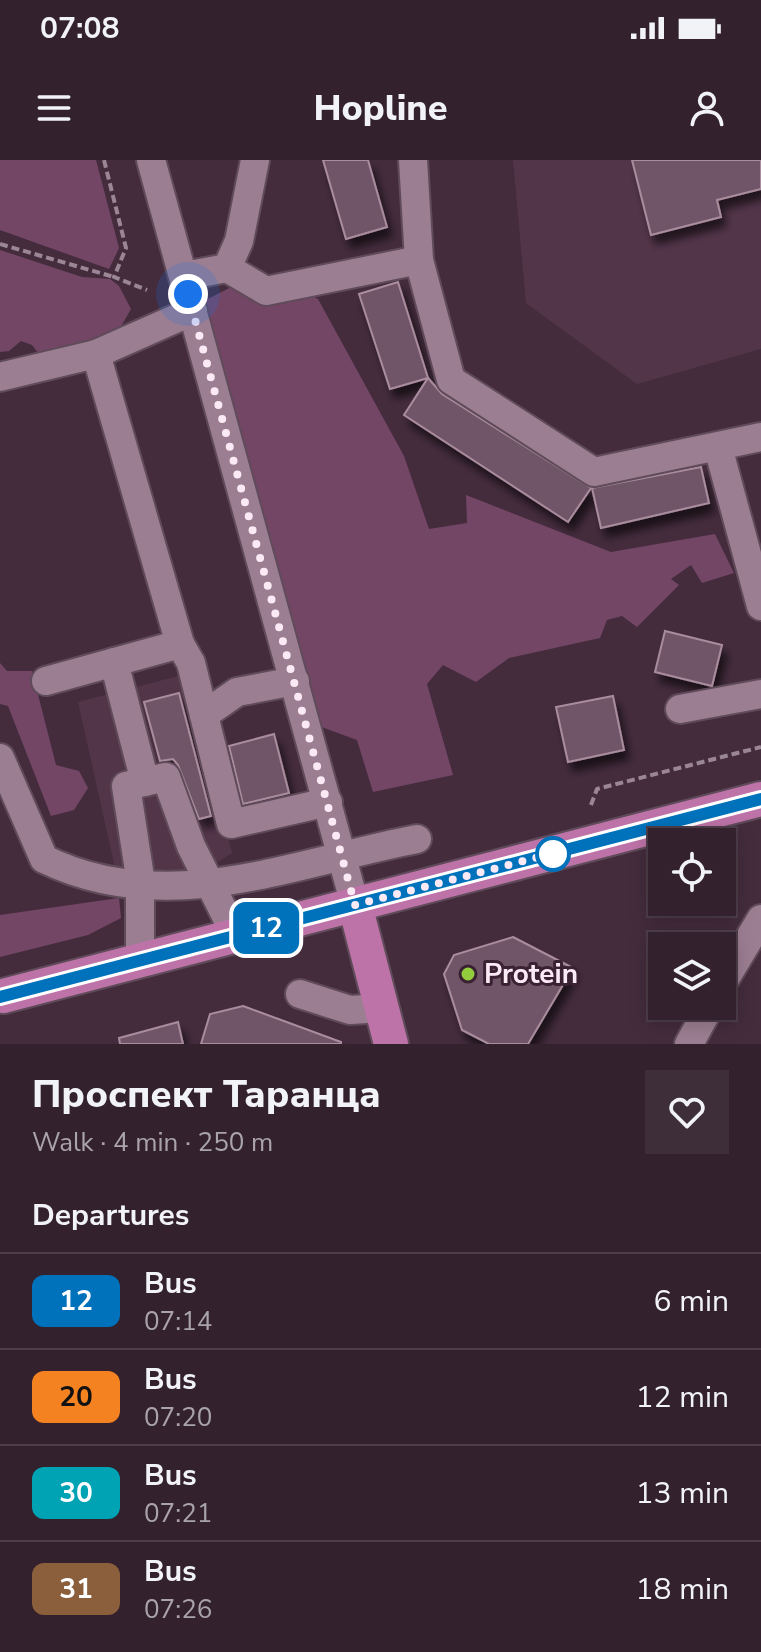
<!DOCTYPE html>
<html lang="en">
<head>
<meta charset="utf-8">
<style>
	body { margin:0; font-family:"Nunito Sans",sans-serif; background:#3e2e3a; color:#f1f3f6; height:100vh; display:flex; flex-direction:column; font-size:30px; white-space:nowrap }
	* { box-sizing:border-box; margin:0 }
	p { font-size:26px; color:#a9a3aa }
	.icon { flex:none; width:44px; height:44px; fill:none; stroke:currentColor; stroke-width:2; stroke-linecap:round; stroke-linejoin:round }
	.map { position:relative; height:884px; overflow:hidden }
	.details { display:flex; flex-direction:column; background:#33212e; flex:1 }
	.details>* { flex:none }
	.badge { padding:0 16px; border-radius:12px; font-size:28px; line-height:52px }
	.buttons { position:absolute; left:648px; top:668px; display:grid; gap:16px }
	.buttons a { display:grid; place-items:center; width:88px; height:88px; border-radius:0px; background:#33212e; box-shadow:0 4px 20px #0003,0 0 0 2px #4e3e4a; font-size:40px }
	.you { position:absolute; width:40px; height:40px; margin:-20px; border:6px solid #fff; border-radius:50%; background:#1a73e8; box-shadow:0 0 0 12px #1a73e833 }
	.map>.badge { position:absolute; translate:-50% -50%; box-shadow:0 0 0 4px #fff }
	h2 { padding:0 32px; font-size:30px; line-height:72px }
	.round { display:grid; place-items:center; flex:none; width:84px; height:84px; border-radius:0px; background:#3e2e3a }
	.summary { display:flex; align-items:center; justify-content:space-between; height:136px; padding:0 32px }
	h1 { font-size:38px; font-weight:800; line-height:60px }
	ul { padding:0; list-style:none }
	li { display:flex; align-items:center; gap:24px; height:96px; padding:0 32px; border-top:2px solid #4e3e4a }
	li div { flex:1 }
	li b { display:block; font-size:30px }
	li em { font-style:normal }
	li .badge { min-width:88px; font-weight:700; text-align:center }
	.status { display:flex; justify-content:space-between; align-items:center; height:56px; padding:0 40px; background:#33212e; direction:ltr }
	.status svg { height:22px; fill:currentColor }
	header { display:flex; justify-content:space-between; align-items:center; height:104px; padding:0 32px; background:#33212e; font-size:36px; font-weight:800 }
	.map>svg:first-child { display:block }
	.built { fill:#53354a }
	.green { fill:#744666 }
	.building { fill:#705567; stroke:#aa8c9f; stroke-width:2; filter:url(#shadow) }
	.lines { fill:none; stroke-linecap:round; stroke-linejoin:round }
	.minor-casing { stroke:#604b5a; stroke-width:32 }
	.major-casing { stroke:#604b5a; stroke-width:38 }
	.path { stroke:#9a8694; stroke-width:4; stroke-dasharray:8 4; stroke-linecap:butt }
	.minor { stroke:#9c7e92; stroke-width:28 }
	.major { stroke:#be73a8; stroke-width:34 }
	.line-casing { stroke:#fff; stroke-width:18 }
	.line { stroke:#0072bc; stroke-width:12 }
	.walk { stroke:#fbeaf5; stroke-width:8; stroke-dasharray:0 14.4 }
	.stop-dot { fill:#fff; stroke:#0072bc; stroke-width:4 }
	.poi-dot { fill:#93cc3d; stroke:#3a2232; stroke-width:3 }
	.labels { text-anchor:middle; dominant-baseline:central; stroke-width:6; stroke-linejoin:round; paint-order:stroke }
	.poi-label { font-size:28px; font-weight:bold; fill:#fbeaf5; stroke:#3a2232; text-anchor:start }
</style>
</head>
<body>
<div class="status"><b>07:08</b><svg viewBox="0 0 49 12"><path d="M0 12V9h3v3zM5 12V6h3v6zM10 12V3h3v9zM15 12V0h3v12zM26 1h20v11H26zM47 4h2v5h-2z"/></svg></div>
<header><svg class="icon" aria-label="menu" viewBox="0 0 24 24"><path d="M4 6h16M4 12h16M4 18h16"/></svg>Hopline<svg class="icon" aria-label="person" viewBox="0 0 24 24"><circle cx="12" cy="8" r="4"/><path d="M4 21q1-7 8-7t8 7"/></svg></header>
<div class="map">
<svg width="761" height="884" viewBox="0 0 761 884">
	<defs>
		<filter id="shadow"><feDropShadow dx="5" dy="9" stdDeviation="4" flood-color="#0009"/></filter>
	</defs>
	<rect width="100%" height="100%" fill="#442c3d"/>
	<g class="built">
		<polygon points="513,0 761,0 761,189 637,224 526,143"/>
		<polygon points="186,514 232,693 190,719 117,717 78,542"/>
	</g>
	<g class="green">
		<polygon points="0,0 96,0 119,88 109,109 0,70"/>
		<polygon points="0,90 82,117 110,119 119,126 131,149 120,168 43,199 32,185 21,181 9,191 0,192"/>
		<polygon points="235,125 300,129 318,139 404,296 429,369 467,363 466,335 611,392 715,374 734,413 702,423 691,405 671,419 679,425 637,467 622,456 607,460 600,478 509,498 476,522 443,505 427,524 453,615 373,632 357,580 316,565 204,141"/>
		<polygon points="0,503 7,511 32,511 56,605 79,611 88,628 74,650 51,656 8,546 0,544"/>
		<polygon points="119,738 121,758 88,775 0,797 0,755"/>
	</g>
	<g class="building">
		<polygon points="323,0 368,0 387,67 346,79"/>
		<polygon points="632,0 761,0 761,29 717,40 721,57 651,75"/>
		<polygon points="398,122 428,218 390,229 359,134"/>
		<polygon points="428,218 442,234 591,328 568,362 404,255"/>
		<polygon points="701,307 709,343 601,368 592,328"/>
		<polygon points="665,471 722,485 712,526 655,512"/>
		<polygon points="179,533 211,656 199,659 178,605 173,599 160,601 144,542"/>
		<polygon points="613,536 624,590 568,602 556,547"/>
		<polygon points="274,574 289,633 243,644 229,586"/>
		<polygon points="513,777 573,808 528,884 489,884 462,870 444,814 454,795"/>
		<polygon points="243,846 341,882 341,884 201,884 210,854"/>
		<polygon points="178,862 183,884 120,884 119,878"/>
	</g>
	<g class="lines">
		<defs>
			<g id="minor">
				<polyline points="151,0 355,745"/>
				<polyline points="413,0 419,100"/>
				<polyline points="227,108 266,131 419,100 451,220 594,312 761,277"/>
				<polyline points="184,116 227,108 239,81 255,0"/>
				<polyline points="96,194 180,484 191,503 231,664 328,642"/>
				<polyline points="0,217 96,194 193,151"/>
				<polyline points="718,287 761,446"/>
				<polyline points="114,502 145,622"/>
				<polyline points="46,521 180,484"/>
				<polyline points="680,549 761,534"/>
				<polyline points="204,555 237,532 295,521"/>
				<path d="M0 598 44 699C167 759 292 703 417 679"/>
				<polyline points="140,801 140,717 126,626 166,617 191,686 236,776"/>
				<polyline points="722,824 761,759"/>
				<polyline points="300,834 350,850 383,848"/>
				<polyline points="689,884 710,846"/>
			</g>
			<g id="major">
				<polyline points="355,745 391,884"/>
				<polyline points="3,836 761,639"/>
			</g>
		</defs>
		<use href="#minor" class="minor-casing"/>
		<use href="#major" class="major-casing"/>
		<g class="path">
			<polyline points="104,0 126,88 114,117 147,130"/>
			<polyline points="0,84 114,117"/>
			<polyline points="591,645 597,629 761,587"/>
		</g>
		<use href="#minor" class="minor"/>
		<use href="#major" class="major"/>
	</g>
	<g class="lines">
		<defs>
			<polyline id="line" points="0,837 761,639"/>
		</defs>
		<use href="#line" class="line-casing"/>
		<use href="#line" class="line"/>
		<polyline class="walk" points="188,134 355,745 566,690 553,694"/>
	</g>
	<circle class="stop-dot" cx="553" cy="694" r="16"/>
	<circle class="poi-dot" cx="468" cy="814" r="8"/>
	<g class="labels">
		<g class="poi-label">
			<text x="484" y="814">Protein</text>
		</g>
	</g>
</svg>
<div class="buttons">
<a><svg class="icon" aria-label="locate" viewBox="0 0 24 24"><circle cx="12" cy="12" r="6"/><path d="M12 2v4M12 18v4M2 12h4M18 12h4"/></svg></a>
<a><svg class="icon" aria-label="layers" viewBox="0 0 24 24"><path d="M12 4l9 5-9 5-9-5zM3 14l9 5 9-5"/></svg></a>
</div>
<div class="you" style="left:188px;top:134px"></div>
<b class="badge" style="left:266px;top:768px;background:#0072bc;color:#fff">12</b>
</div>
<section class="details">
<div class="summary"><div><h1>Проспект Таранца</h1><p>Walk · 4 min · 250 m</p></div><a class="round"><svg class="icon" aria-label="heart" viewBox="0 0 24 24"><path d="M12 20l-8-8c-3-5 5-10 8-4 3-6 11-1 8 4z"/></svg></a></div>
<h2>Departures</h2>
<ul>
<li><span class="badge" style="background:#0072bc;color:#fff">12</span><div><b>Bus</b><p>07:14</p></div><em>6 min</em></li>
<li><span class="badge" style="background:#f58220;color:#111">20</span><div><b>Bus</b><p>07:20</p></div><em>12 min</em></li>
<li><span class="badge" style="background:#00a3b4;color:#fff">30</span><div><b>Bus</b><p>07:21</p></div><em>13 min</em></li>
<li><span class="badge" style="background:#8b5e3c;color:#fff">31</span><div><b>Bus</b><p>07:26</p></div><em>18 min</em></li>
</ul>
</section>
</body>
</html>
